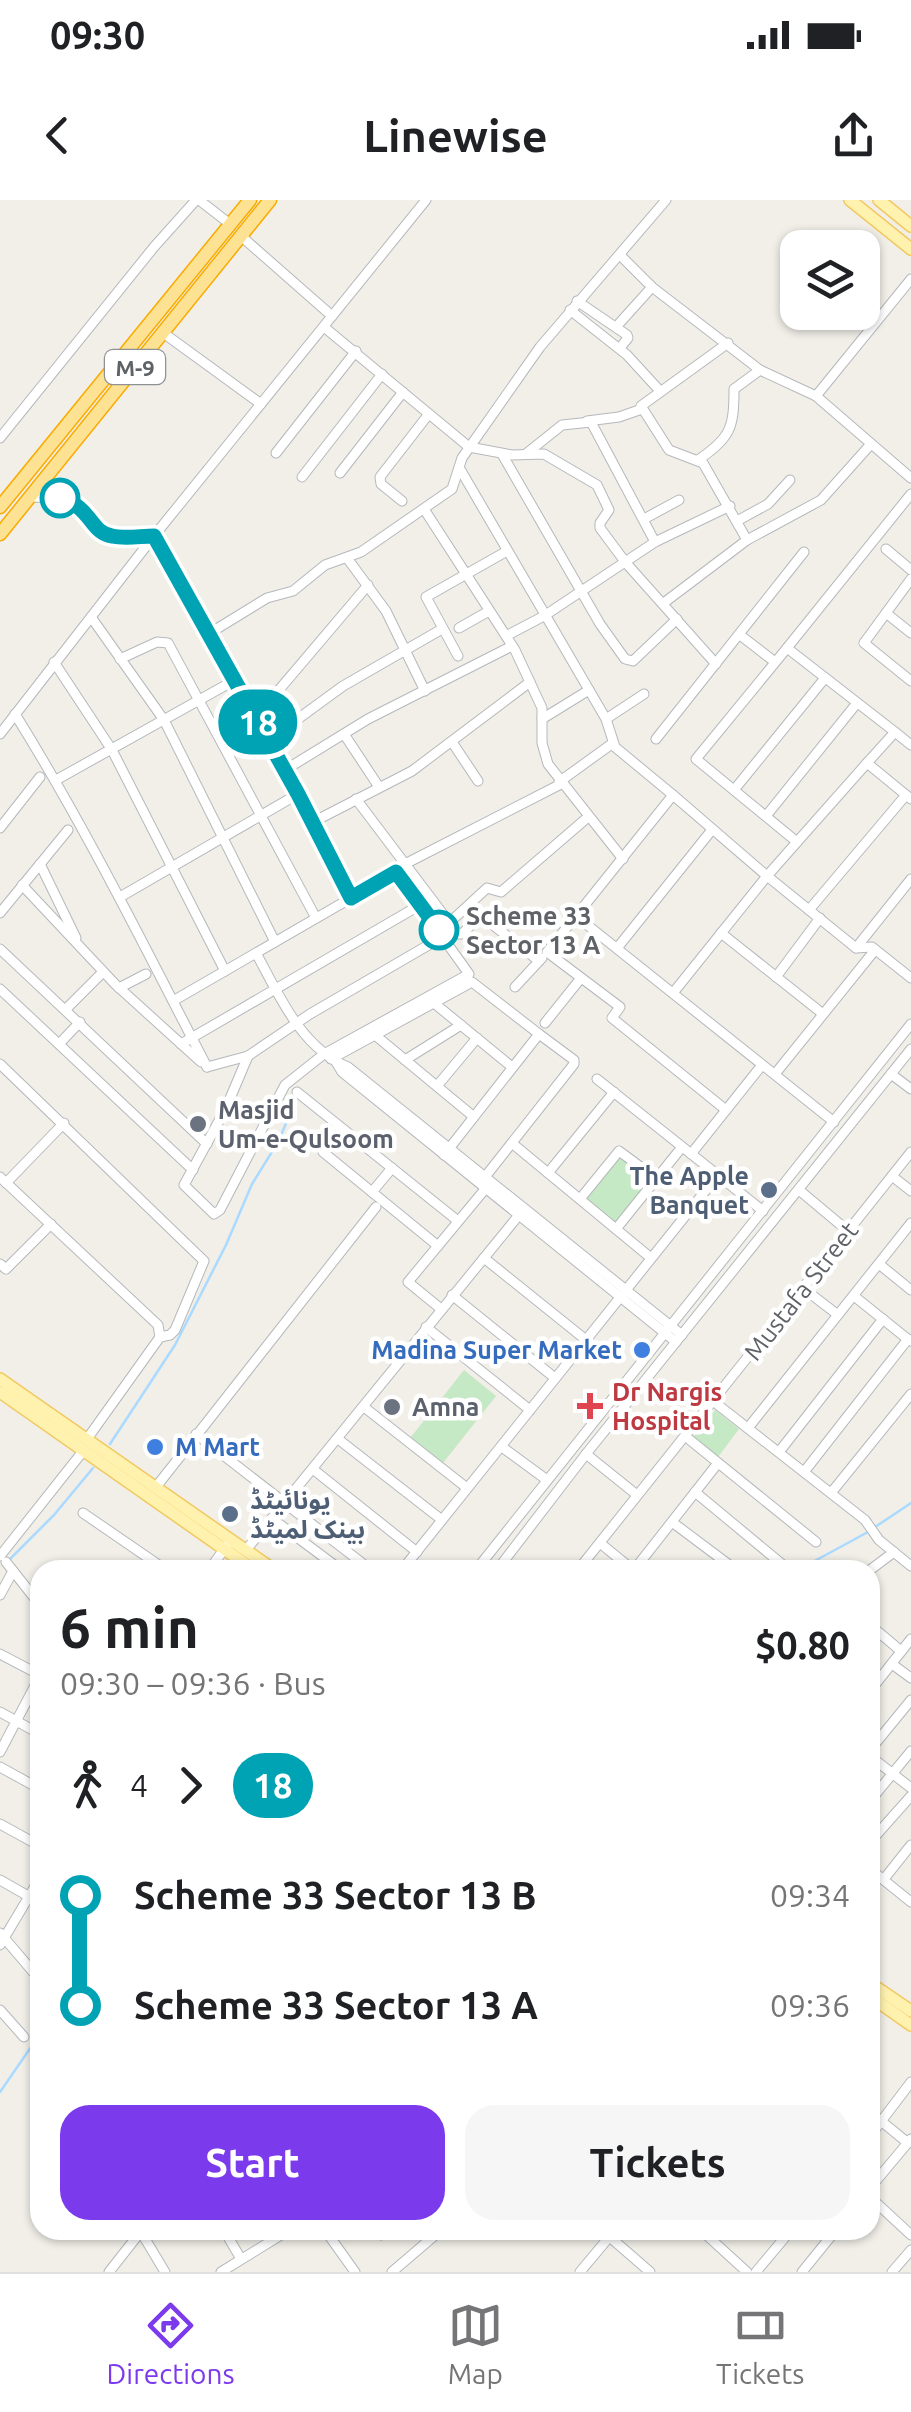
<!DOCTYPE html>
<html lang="en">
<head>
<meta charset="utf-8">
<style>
	body { margin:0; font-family:Ubuntu,"Noto Sans Arabic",sans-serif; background:#f6f6f6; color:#202124; height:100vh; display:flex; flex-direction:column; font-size:38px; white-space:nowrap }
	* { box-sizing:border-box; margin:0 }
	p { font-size:32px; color:#757577 }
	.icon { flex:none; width:55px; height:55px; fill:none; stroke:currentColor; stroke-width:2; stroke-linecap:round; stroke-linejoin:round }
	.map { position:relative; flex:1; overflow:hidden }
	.drawer { position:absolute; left:30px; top:1360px; width:850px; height:680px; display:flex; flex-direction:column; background:#fff; border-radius:30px; box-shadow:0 2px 8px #0004 }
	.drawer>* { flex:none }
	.badge { padding:0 20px; border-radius:32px; font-size:35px; line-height:65px }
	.tools { position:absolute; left:780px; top:30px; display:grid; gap:20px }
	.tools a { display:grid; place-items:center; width:100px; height:100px; border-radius:20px; background:#fff; box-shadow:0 2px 8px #0004; font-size:50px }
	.map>.badge { position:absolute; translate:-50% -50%; box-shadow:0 0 0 5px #fff }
	.legs { display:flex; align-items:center; gap:15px; height:110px; padding:0 30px; font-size:32px }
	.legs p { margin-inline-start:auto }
	.summary { display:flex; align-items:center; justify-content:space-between; height:170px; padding:0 30px }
	h1 { font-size:55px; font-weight:700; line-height:75px }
	.cta { display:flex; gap:20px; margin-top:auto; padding:20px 30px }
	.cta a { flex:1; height:115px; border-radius:30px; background:#7c3aed; color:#fff; font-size:40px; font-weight:700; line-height:115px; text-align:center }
	.cta a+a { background:#f6f6f6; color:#202124 }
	ul { padding:0 30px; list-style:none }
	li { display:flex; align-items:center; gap:35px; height:110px; font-size:38px }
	li i { display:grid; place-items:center; width:15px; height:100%; margin:0 12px; background:currentColor }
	li i::after { content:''; width:25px; height:25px; margin:-12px; border:8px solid; border-radius:50%; background:#fff }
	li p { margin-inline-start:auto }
	li:first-child i { background:linear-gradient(#0000 50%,currentColor 0) }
	li:last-child i { background:linear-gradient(currentColor 50%,#0000 0) }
	.status { display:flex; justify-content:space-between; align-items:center; height:70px; padding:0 50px; background:#fff; direction:ltr }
	.status svg { height:28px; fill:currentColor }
	header { display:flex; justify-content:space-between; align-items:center; height:130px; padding:0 30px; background:#fff; font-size:45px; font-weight:700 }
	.dock { display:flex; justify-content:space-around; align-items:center; height:140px; border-top:2px solid #e0e0e0; background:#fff; font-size:28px; color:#757577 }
	.dock a { display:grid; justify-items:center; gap:5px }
	.dock .selected { color:#7c3aed }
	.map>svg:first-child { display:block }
	.green { fill:#c5e8c5 }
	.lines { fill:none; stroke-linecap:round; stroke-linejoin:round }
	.stream { stroke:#aadaff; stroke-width:2.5 }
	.minor-casing { stroke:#b5b8bc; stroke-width:11 }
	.major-casing { stroke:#f2c960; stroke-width:14 }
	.highway-casing { stroke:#f9ab00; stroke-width:15 }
	.minor { stroke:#fff; stroke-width:9 }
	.major { stroke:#fff2af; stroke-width:11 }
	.highway { stroke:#fde293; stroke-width:12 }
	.line-1-casing { stroke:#fff; stroke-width:22 }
	.line-1 { stroke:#00a3b4; stroke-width:15 }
	.stop-1-dot { fill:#fff; stroke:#00a3b4; stroke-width:5 }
	.worship-dot { fill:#6b7280; stroke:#fff; stroke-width:4 }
	.service-dot { fill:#5c6f8a; stroke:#fff; stroke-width:4 }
	.shop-dot { fill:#3f7fe0; stroke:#fff; stroke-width:4 }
	.health-dot { fill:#e0444e; stroke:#fff; stroke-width:4 }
	.labels { text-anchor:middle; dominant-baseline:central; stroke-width:9; stroke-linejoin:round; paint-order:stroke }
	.shield { fill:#fff; stroke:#8f9295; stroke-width:2.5 }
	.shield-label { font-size:22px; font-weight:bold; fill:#5f6368 }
	.stop-label { font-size:25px; font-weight:bold; fill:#5f6368; stroke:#fff; text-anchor:start }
	.worship-label { font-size:25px; font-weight:bold; fill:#5b616d; stroke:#fff; text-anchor:start }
	.service-label { font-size:25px; font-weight:bold; fill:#4e5e75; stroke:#fff; text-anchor:end }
	.street-label { font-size:25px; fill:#5f6368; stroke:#fff }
	.shop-label { font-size:25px; font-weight:bold; fill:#366cbe; stroke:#fff; text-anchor:end }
	.health-label { font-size:25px; font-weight:bold; fill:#be3a42; stroke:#fff; text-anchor:start }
</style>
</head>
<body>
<div class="status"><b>09:30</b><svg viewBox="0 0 49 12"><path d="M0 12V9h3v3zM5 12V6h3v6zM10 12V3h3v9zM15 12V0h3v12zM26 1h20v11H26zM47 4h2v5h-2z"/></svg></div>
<header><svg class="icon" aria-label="back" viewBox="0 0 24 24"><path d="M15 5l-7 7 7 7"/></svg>Linewise<svg class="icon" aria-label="share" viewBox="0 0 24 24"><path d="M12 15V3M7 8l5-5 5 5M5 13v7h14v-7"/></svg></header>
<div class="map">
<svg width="911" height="2072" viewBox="0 0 911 2072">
	<rect width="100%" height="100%" fill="#f1efe8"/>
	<g class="green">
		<polygon points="620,957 651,981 617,1024 586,1000"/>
		<polygon points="464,1170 496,1196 443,1263 411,1237"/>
		<polygon points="715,1210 739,1229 718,1257 693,1237"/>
	</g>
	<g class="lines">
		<g class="stream">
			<polyline points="110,1244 175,1145 226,1045 252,984 278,942 294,905"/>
			<polyline points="875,1327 911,1303"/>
			<polyline points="10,1359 54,1315 93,1268"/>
			<polyline points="798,1370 868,1332"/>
			<polyline points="0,1892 40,1834"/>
		</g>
		<defs>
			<g id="minor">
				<polyline points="199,0 230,24"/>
				<polyline points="241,36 332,116"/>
				<polyline points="620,55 652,87 760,170 816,196"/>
				<polyline points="911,79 816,196 911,278"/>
				<polyline points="577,101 627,135 628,138 620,148"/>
				<polyline points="570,110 627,155 660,191"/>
				<polyline points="324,127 469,247 512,255 544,254 597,285 609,310 600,323 600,328 626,363 716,464"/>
				<polyline points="616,127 652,87"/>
				<polyline points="162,132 261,204"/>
				<polyline points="728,143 641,206 669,250 703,263 747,340"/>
				<polyline points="587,221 619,217 642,209"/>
				<polyline points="0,238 154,47 196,0"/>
				<polyline points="276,253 356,151"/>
				<polyline points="527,253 562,225 591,222 655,342"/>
				<polyline points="502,254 600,424 625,459 633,461 677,419"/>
				<path d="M698 260C731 238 734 227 734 189L760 170"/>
				<polyline points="460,269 606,519 615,547 673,595"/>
				<polyline points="340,273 403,192"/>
				<polyline points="302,277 382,174"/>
				<polyline points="30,297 61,298 80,305 97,329 110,336 154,336 298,594 351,698"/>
				<polyline points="402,301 381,284 380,277 428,215"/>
				<polyline points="424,309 515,450 542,508 542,543 548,564 623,659"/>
				<polyline points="644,319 679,300"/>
				<polyline points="737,321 768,304 790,280"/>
				<polyline points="886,349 911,370"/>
				<polyline points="347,358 386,411 425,491"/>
				<polyline points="911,379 864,443 911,481"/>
				<polyline points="665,402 747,340 821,300 871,244"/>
				<polyline points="886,413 911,433"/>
				<polyline points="544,416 655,342 730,306"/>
				<polyline points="91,417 164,520 275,742"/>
				<polyline points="459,428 489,411"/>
				<polyline points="210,433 267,398 293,391 325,365 361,352 452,289 462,258 540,147 666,0"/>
				<polyline points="740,435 775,462"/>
				<polyline points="506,436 544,416"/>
				<polyline points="787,448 911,294"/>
				<polyline points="458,456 426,397 507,351"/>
				<polyline points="120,459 157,442 168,443 316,718"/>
				<polyline points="54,462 112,550 225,771"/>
				<path d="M15 514C86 628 145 748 207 867"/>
				<polyline points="256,517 368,385"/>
				<polyline points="542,519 589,490"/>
				<polyline points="606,519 644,494"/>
				<polyline points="895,532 911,545"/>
				<polyline points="0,534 154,336 426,0"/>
				<polyline points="344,534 379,587"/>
				<polyline points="656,539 804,352"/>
				<polyline points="269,540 343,486 442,429"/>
				<polyline points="452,542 478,581"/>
				<polyline points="285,570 368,519 512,446"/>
				<polyline points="56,580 235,480"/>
				<polyline points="559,582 613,543"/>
				<polyline points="734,590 825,478"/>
				<polyline points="356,599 458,734 462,734 478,718 484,718 539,761"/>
				<polyline points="911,599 867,563 895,532 787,448 696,559 797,642 767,676 856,748 872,747 911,778"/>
				<polyline points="766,616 857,503"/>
				<polyline points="313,622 412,571 530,482"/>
				<polyline points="0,628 40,577"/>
				<polyline points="797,642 867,563"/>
				<polyline points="40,664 76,738"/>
				<polyline points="405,664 561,584"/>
				<polyline points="22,685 115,784 201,862"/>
				<polyline points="120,697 298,594"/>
				<polyline points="809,710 906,595"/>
				<polyline points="0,713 68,630"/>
				<polyline points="576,716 547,752 620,807 612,818 726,910"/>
				<polyline points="449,723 487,688 501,692 588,617"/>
				<polyline points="721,733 823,814"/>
				<polyline points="618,747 711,631"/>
				<polyline points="856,748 911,679"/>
				<polyline points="0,749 207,944"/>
				<path d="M256 753C279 795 301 848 348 867L682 1135"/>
				<polyline points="776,777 820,718"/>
				<polyline points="515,787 542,758"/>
				<polyline points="119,788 146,774"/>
				<polyline points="0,789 193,970"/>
				<polyline points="673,793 767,676 673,595 576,716 834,922"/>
				<polyline points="173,801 396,672 469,774 324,854 285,885 220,1010 214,1014 184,985 226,908 248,856"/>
				<polyline points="434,803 512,867"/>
				<polyline points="65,810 103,772"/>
				<polyline points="545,823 581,778"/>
				<polyline points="59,844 80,822"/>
				<polyline points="181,844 420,705"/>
				<polyline points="331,859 375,835"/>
				<polyline points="405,860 461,825"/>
				<polyline points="336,862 342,872 676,1142"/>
				<polyline points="0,864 204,1061 175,1130 170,1135 160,1137"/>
				<polyline points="207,867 248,856 310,814 444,736"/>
				<polyline points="775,874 875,750"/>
				<polyline points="891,874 911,889"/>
				<polyline points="597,879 763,1011"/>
				<polyline points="437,886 477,838"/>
				<polyline points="297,892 458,1021"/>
				<polyline points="339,926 321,945 323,952 438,1046"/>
				<polyline points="513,944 651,1058"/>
				<polyline points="691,954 762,865"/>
				<polyline points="444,955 539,834 472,782 375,835 474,917"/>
				<polyline points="548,973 614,892"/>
				<polyline points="892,976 911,991"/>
				<polyline points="0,977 158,1125 160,1137 87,1239"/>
				<polyline points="485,977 574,864 574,860 539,834"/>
				<polyline points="6,983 64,923"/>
				<polyline points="799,990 848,1031"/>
				<polyline points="372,992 392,968"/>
				<polyline points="580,999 619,951 657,979"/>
				<polyline points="616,1029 682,947"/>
				<polyline points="484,1058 586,1140"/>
				<polyline points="0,1064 6,1069 51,1024"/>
				<polyline points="879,1064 911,1090"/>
				<polyline points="803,1088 838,1115"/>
				<polyline points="452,1095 555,1178"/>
				<polyline points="854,1096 910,1141"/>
				<polyline points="441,1109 408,1082 486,988"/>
				<polyline points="426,1127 530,1210"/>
				<polyline points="713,1201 865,1320 879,1340 911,1366"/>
				<polyline points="364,1207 467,1288"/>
				<polyline points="748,1228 911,1023"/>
				<polyline points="196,1234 371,1370"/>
				<polyline points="685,1236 816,1342"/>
				<polyline points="338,1239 442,1320"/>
				<polyline points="502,1247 547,1280"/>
				<polyline points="779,1252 883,1119"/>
				<polyline points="586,1254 637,1295"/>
				<polyline points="314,1270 417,1352"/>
				<polyline points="804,1272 908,1139"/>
				<polyline points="156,1287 376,1007"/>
				<polyline points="695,1292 783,1365"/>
				<polyline points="831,1293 911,1194"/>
				<polyline points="83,1313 166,1370"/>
				<polyline points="672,1322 736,1370"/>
				<polyline points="278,1323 341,1370"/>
				<polyline points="600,1343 633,1370"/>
				<polyline points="246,1350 519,1015"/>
				<polyline points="0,1356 84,1250"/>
				<polyline points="6,1362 40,1405"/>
				<polyline points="209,1370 228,1344"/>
				<polyline points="402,1370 718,975"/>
				<polyline points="476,1370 911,824"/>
				<polyline points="497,1370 586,1254 911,849"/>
				<polyline points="578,1370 911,952"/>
				<polyline points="634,1370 718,1263"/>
				<polyline points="870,1370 894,1352"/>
				<polyline points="0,1395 13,1371"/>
				<polyline points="870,1425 901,1451"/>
				<polyline points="0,1454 40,1475"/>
				<polyline points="892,1464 911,1478"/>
				<polyline points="870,1491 911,1439"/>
				<polyline points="0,1512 40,1534"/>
				<polyline points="870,1550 911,1500"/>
				<polyline points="0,1552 40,1476"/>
				<polyline points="870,1556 911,1588"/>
				<polyline points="0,1567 40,1589"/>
				<polyline points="870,1601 911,1551"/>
				<polyline points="0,1624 40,1646"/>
				<polyline points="870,1642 911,1596"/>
				<polyline points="870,1669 911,1702"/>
				<polyline points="884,1679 911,1645"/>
				<polyline points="0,1680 30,1697 40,1707"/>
				<polyline points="0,1733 40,1780"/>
				<polyline points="0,1745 40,1678"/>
				<polyline points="0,1810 24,1837"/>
				<polyline points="870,1912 908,1943"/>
				<polyline points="870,1936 911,1882"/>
				<polyline points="870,1988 911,1939"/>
				<polyline points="870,1997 911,2035"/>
				<polyline points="224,2030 241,2059"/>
				<polyline points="325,2030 355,2072"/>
				<polyline points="378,2030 381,2035"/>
				<polyline points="701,2030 747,2072"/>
				<polyline points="141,2032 165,2072"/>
				<polyline points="611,2038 650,2072"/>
				<polyline points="109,2072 142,2030"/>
				<polyline points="221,2072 289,2030"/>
				<polyline points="392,2072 441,2030"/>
				<polyline points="580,2072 615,2030"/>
				<polyline points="756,2072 791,2030"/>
				<polyline points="802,2072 836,2030"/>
				<polyline points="892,2072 911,2050"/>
			</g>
			<g id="major">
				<polyline points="850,0 911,49"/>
				<polyline points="879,0 911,26"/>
				<polyline points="0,1179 274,1370"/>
				<polyline points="0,1192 254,1370"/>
				<polyline points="870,1783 911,1811"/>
				<polyline points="870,1796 911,1825"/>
			</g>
			<g id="highway">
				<polyline points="0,307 250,0"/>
				<polyline points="0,334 270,0"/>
			</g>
		</defs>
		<use href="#minor" class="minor-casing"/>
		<use href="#major" class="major-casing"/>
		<use href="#highway" class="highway-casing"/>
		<use href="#minor" class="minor"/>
		<use href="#major" class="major"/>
		<use href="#highway" class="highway"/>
	</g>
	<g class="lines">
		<defs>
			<path id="line-1" d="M60 298C92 307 90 333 112 336 125 339 141 336 154 336L298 594 351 698 396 672 439 730"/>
		</defs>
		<use href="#line-1" class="line-1-casing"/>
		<use href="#line-1" class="line-1"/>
	</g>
	<g class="stop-1-dot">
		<circle cx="60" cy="298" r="18"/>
		<circle cx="439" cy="730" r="18"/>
	</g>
	<g class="worship-dot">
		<circle cx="198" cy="924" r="10"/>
		<circle cx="392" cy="1207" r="10"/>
	</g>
	<g class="service-dot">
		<circle cx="769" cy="990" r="10"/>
		<circle cx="230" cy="1314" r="10"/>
	</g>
	<g class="shop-dot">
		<circle cx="642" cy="1150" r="10"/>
		<circle cx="155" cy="1247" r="10"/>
	</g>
	<path class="health-dot" d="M585 1191h10v10h10v10h-10v10h-10v-10h-10v-10h10z"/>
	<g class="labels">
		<rect class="shield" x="105" y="150" width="60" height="34" rx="8"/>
		<g class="shield-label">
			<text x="135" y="167">M-9</text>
		</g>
		<g class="stop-label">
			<text x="466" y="716">Scheme 33<tspan x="466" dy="29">Sector 13 A</tspan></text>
		</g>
		<g class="worship-label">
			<text x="218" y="910">Masjid<tspan x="218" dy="29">Um-e-Qulsoom</tspan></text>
			<text x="412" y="1207">Amna</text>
		</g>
		<g class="service-label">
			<text x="749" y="976">The Apple<tspan x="749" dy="29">Banquet</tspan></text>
			<text x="250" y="1300" text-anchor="start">یونائیٹڈ<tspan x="250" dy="29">بینک لمیٹڈ</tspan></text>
		</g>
		<g class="street-label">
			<text transform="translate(801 1091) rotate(-52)">Mustafa Street</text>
		</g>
		<g class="shop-label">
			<text x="622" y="1150">Madina Super Market</text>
			<text x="175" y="1247" text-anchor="start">M Mart</text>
		</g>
		<g class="health-label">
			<text x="612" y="1192">Dr Nargis<tspan x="612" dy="29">Hospital</tspan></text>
		</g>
	</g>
</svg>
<div class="tools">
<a><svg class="icon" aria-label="layers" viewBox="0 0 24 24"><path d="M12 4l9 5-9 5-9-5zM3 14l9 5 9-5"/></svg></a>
</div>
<b class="badge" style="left:258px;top:522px;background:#00a3b4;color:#fff">18</b>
<section class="drawer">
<div class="summary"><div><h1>6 min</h1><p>09:30 – 09:36 · Bus</p></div><b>$0.80</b></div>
<div class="legs"><svg class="icon" aria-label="walk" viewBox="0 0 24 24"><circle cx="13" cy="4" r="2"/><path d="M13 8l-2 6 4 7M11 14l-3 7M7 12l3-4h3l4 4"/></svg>4<svg class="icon" aria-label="forward" viewBox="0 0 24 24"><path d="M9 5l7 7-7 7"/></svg><b class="badge" style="background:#00a3b4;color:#fff">18</b></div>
<ul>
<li><i style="color:#00a3b4"></i><b>Scheme 33 Sector 13 B</b><p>09:34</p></li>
<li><i style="color:#00a3b4"></i><b>Scheme 33 Sector 13 A</b><p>09:36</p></li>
</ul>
<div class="cta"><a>Start</a><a>Tickets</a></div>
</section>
</div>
<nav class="dock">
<a class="selected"><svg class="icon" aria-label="directions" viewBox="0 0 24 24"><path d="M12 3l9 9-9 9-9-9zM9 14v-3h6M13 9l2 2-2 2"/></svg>Directions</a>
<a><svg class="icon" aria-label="map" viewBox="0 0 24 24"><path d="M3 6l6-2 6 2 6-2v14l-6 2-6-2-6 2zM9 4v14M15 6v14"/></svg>Map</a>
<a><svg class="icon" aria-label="tickets" viewBox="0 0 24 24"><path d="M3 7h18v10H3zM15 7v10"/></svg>Tickets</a>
</nav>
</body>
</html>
